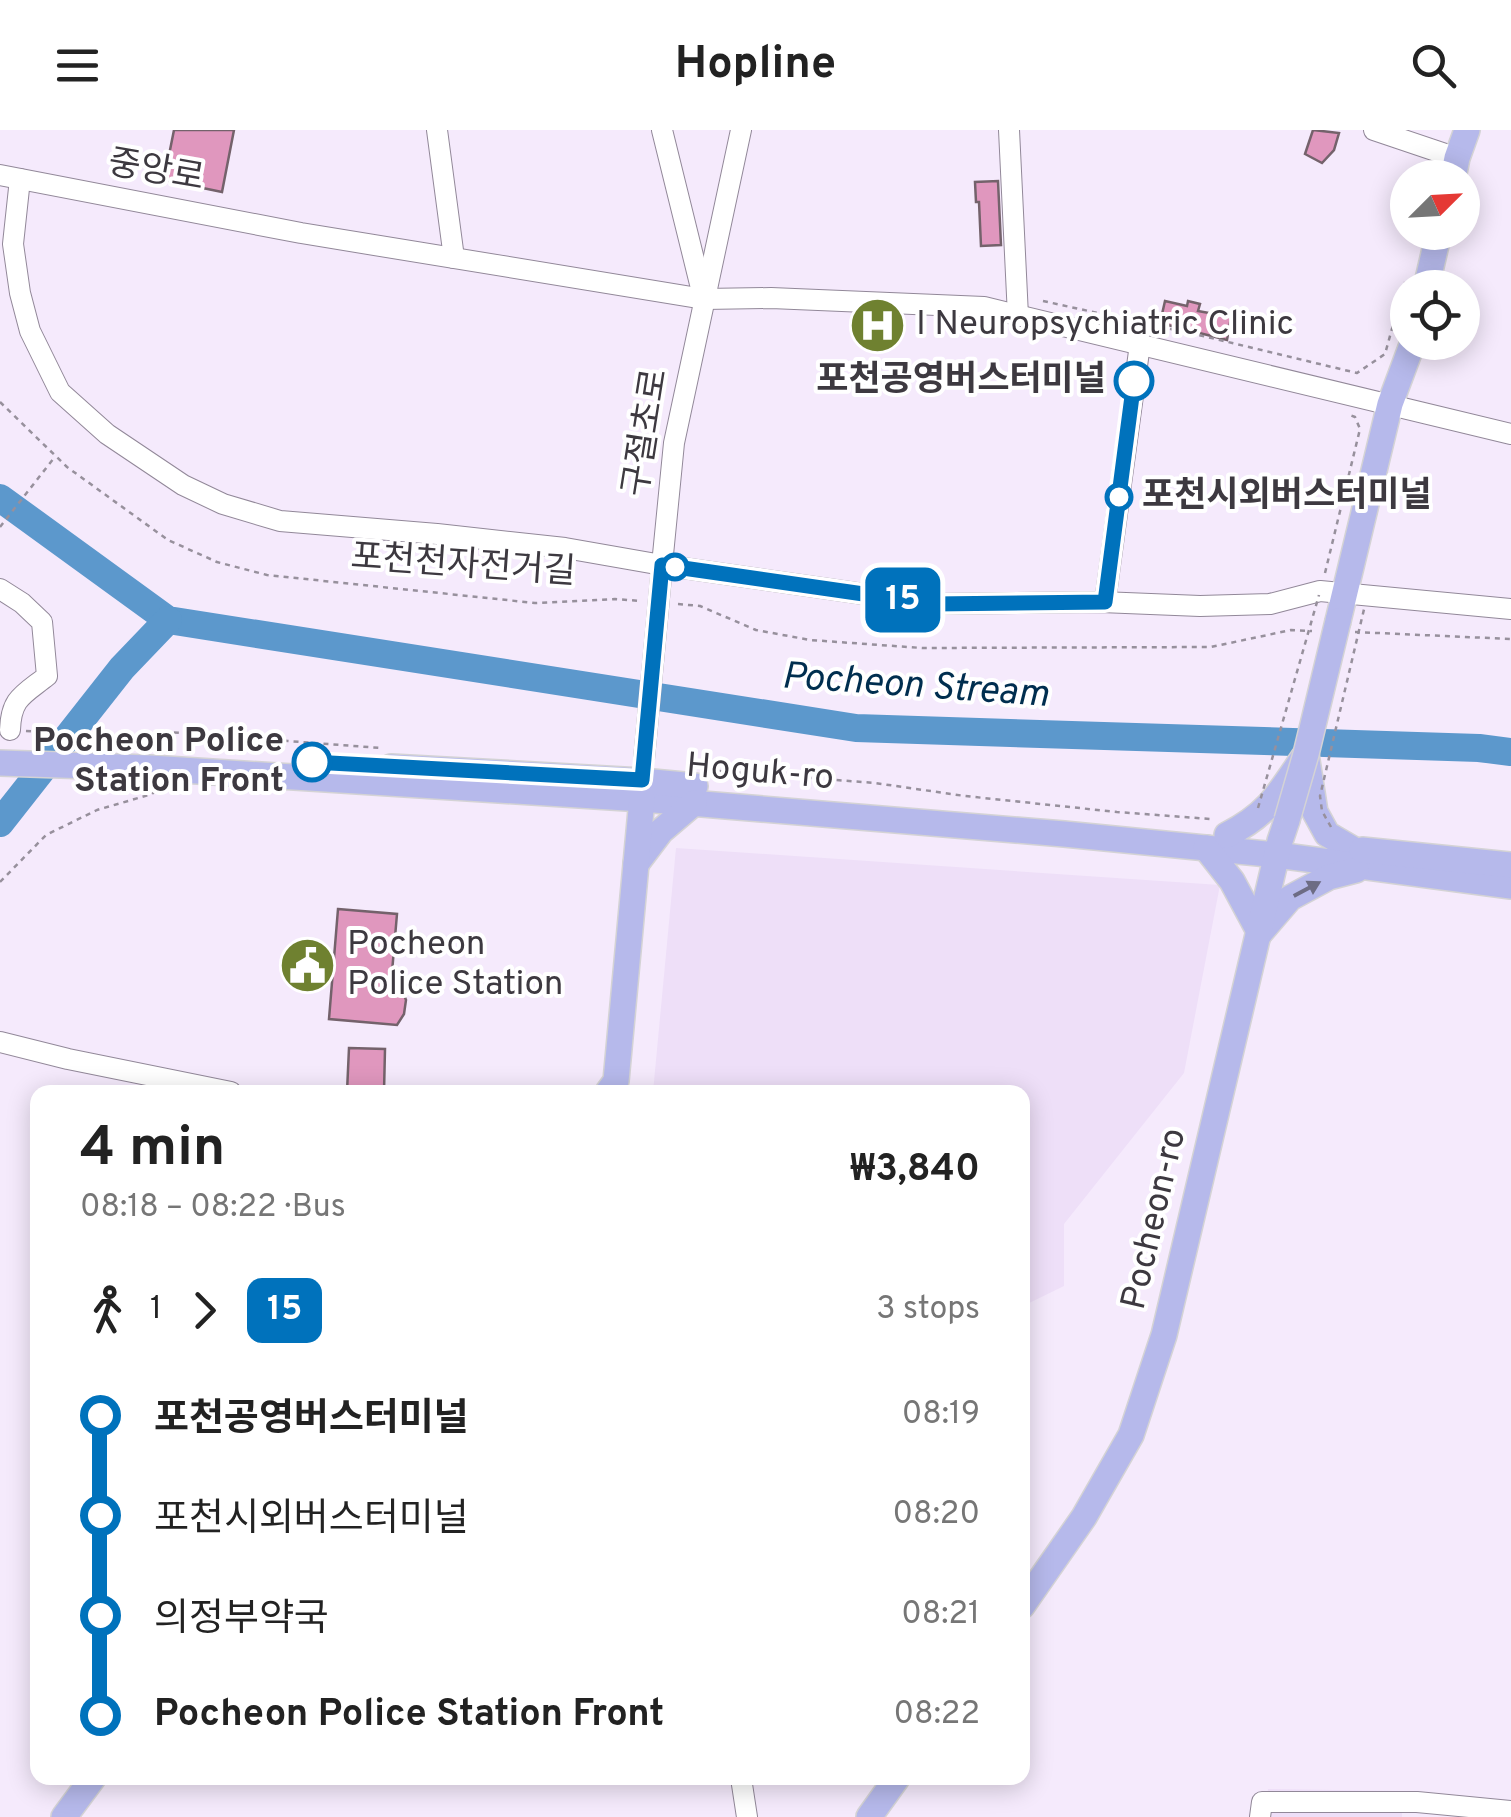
<!DOCTYPE html>
<html lang="en">
<head>
<meta charset="utf-8">
<style>
	body { margin:0; font-family:Overpass,"Noto Sans KR",sans-serif; background:#f2f2f2; color:#222; height:100vh; display:flex; flex-direction:column; font-size:38px; white-space:nowrap }
	* { box-sizing:border-box; margin:0 }
	p { font-size:32px; color:#767676 }
	.icon { flex:none; width:55px; height:55px; fill:none; stroke:currentColor; stroke-width:2; stroke-linecap:round; stroke-linejoin:round }
	.map { position:relative; flex:1; overflow:hidden }
	.details { position:absolute; left:30px; top:955px; width:1000px; height:700px; display:flex; flex-direction:column; background:#fff; border-radius:20px; box-shadow:0 5px 25px #0003 }
	.details>* { flex:none }
	.badge { padding:0 20px; border-radius:15px; font-size:35px; line-height:65px }
	.needle { width:65px; rotate:66deg }
	.buttons { position:absolute; left:1390px; top:30px; display:grid; gap:20px }
	.buttons a { display:grid; place-items:center; width:90px; height:90px; border-radius:50%; background:#fff; box-shadow:0 5px 25px #0003; font-size:50px }
	.map>.badge { position:absolute; translate:-50% -50%; box-shadow:0 0 0 5px #fff }
	.legs { display:flex; align-items:center; gap:15px; height:110px; padding:0 50px; font-size:32px }
	.legs p { margin-inline-start:auto }
	.summary { display:flex; align-items:center; justify-content:space-between; height:170px; padding:0 50px }
	h1 { font-size:55px; font-weight:700; line-height:75px }
	ul { padding:0 50px; list-style:none }
	li { display:flex; align-items:center; gap:35px; height:100px; font-size:38px }
	li i { display:grid; place-items:center; width:15px; height:100%; margin:0 12px; background:currentColor }
	li i::after { content:''; width:25px; height:25px; margin:-12px; border:8px solid; border-radius:50%; background:#fff }
	li p { margin-inline-start:auto }
	li:first-child i { background:linear-gradient(#0000 50%,currentColor 0) }
	li:last-child i { background:linear-gradient(currentColor 50%,#0000 0) }
	header { display:flex; justify-content:space-between; align-items:center; height:130px; padding:0 50px; background:#fff; font-size:45px; font-weight:700 }
	.map>svg:first-child { display:block }
	.built { fill:#eedff8 }
	.lines { fill:none; stroke-linecap:round; stroke-linejoin:round }
	.river { stroke:#5c98cc; stroke-width:28 }
	.building { fill:#e097be; stroke:#74626b; stroke-width:2.5 }
	.minor-casing { stroke:#928899; stroke-width:22 }
	.major-casing { stroke:#d4d3d5; stroke-width:28 }
	.path { stroke:#97909c; stroke-width:2.5; stroke-dasharray:5 5; stroke-linecap:butt }
	.minor { stroke:#fff; stroke-width:20 }
	.major { stroke:#b6b9eb; stroke-width:25 }
	.minor-bridge-casing { stroke:#928899; stroke-width:22; stroke-linecap:butt }
	.major-bridge-casing { stroke:#d4d3d5; stroke-width:28; stroke-linecap:butt }
	.path-bridge { stroke:#97909c; stroke-width:2.5; stroke-dasharray:5 5; stroke-linecap:butt }
	.minor-bridge { stroke:#fff; stroke-width:20 }
	.major-bridge { stroke:#b6b9eb; stroke-width:25 }
	.oneway { fill:#6d6c84 }
	.line-1-casing { stroke:#fff; stroke-width:22 }
	.line-1 { stroke:#0072bc; stroke-width:15 }
	.stop-1-dot { fill:#fff; stroke:#0072bc; stroke-width:5 }
	.labels { text-anchor:middle; dominant-baseline:central; stroke-width:8; stroke-linejoin:round; paint-order:stroke }
	.street-label { font-size:35px; fill:#3d3940; stroke:#fff }
	.poi-label { font-size:35px; fill:#3d3940; stroke:#fff; text-anchor:start }
	.stop-label { font-size:35px; font-weight:bold; fill:#3d3940; stroke:#fff; text-anchor:end }
	.water-label { font-size:38px; font-style:italic; fill:#002e4f; stroke:#fff }
</style>
</head>
<body>
<header><svg class="icon" aria-label="menu" viewBox="0 0 24 24"><path d="M4 6h16M4 12h16M4 18h16"/></svg>Hopline<svg class="icon" aria-label="search" viewBox="0 0 24 24"><circle cx="10" cy="10" r="6"/><path d="M15 15l6 6"/></svg></header>
<div class="map">
<svg width="1511" height="1687" viewBox="0 0 1511 1687">
	<rect width="100%" height="100%" fill="#f5eafc"/>
	<g class="built">
		<polygon points="676,718 1220,755 1184,943 1064,1094 1064,1156 1023,1176 1022,962 653,962"/>
		<polygon points="1268,1659 1402,1661 1402,1687 1267,1687"/>
	</g>
	<g class="lines">
		<g class="river">
			<polyline points="0,368 168,490 856,598 1479,618 1511,622"/>
			<polyline points="0,693 122,538 168,490"/>
		</g>
	</g>
	<g class="building">
		<polygon points="174,0 234,0 222,62 164,50"/>
		<polygon points="1313,0 1339,3 1334,20 1322,33 1305,24"/>
		<polygon points="998,51 1001,115 981,116 979,72 976,72 975,52"/>
		<polygon points="1165,171 1187,176 1188,171 1200,174 1198,181 1231,187 1227,210 1160,193"/>
		<polygon points="338,779 397,784 391,854 400,855 406,870 404,884 397,895 329,889"/>
		<polygon points="349,918 385,919 384,962 347,962"/>
	</g>
	<g class="lines">
		<defs>
			<g id="minor">
				<polyline points="437,0 454,128"/>
				<polyline points="662,0 702,162"/>
				<polyline points="1009,0 1018,186"/>
				<polyline points="1374,0 1457,28"/>
				<polyline points="0,45 301,103 704,169 771,168 984,177 1511,304"/>
				<polyline points="20,49 13,114 20,163 30,201 60,262 107,304 183,355 223,374 280,391 437,404 565,418 662,435 933,474 1101,472 1200,476 1270,474 1320,461 1511,479"/>
				<polyline points="661,445 674,313 741,0"/>
				<path d="M0 459 22 473 42 492 47 546C23 565 11 568 10 600"/>
				<polyline points="1105,472 1140,214"/>
				<polyline points="0,912 68,929 231,962"/>
				<polyline points="741,1648 747,1687"/>
				<polyline points="1260,1687 1262,1672 1417,1672 1511,1681"/>
			</g>
			<g id="major">
				<polyline points="1453,48 1457,28 1467,0"/>
				<polyline points="1426,158 1439,102"/>
				<polyline points="1338,491 1390,274 1413,212"/>
				<polyline points="1306,624 1315,682 1327,704 1351,718"/>
				<polyline points="0,633 150,638 642,669 1064,704 1277,725 1511,756"/>
				<polyline points="391,637 642,651 695,656"/>
				<path d="M1227 705C1268 684 1278 665 1303 628"/>
				<polyline points="1206,718 1232,751 1260,803 1290,768 1329,747 1356,740"/>
				<polyline points="1362,720 1511,735"/>
				<polyline points="636,734 661,701 694,673"/>
				<polyline points="608,962 616,951 642,669"/>
				<polyline points="1022,1476 1084,1387 1131,1305 1164,1205 1280,711 1287,690"/>
				<polyline points="64,1687 93,1648"/>
				<polyline points="869,1687 897,1648"/>
			</g>
		</defs>
		<use href="#minor" class="minor-casing"/>
		<use href="#major" class="major-casing"/>
		<g class="path">
			<polyline points="1043,171 1207,207 1357,243 1385,224 1405,152"/>
			<polyline points="0,272 67,337 168,410 217,432 267,445 535,473 615,469 640,471"/>
			<polyline points="0,397 54,328"/>
			<polyline points="1325,443 1360,299 1355,287 1350,285"/>
			<polyline points="678,474 700,476 756,500 810,510 922,518 1211,517 1291,500 1312,501"/>
			<polyline points="1355,502 1511,509"/>
			<polyline points="26,601 151,610 168,602 381,618"/>
			<polyline points="707,640 875,653 965,666 1117,682 1211,689"/>
			<polyline points="0,752 46,705 97,680 152,664 156,660"/>
		</g>
		<use href="#minor" class="minor"/>
		<use href="#major" class="major"/>
		<defs>
			<polyline id="minor-bridge" points="644,629 661,447"/>
			<polyline id="major-bridge" points="1287,690 1306,624 1338,491"/>
		</defs>
		<use href="#minor-bridge" class="minor-bridge-casing"/>
		<use href="#major-bridge" class="major-bridge-casing"/>
		<g class="path-bridge">
			<polyline points="1258,678 1319,465"/>
			<polyline points="1331,697 1322,681 1320,666 1365,475"/>
		</g>
		<use href="#minor-bridge" class="minor-bridge"/>
		<use href="#major-bridge" class="major-bridge"/>
	</g>
	<defs><path id="oneway-solid" d="M-6-.8H1V-3.2L6.5 0L1 3.2V.8H-6Z" transform="scale(2.5)"/></defs>
	<use class="oneway" href="#oneway-solid" transform="translate(1307 759) rotate(-28)"/>
	<g class="lines">
		<defs>
			<polyline id="line-1" points="312,632 642,650 662,435 933,474 1105,472 1134,251"/>
		</defs>
		<use href="#line-1" class="line-1-casing"/>
		<use href="#line-1" class="line-1"/>
	</g>
	<defs>
		<symbol id="hospital-disc" viewBox="-11 -11 22 22"><circle r="9.5" fill="#6f8130" stroke="#fff"/><path d="M-5-5h3v3.5h4V-5h3V5h-3V1.5h-4V5h-3Z" fill="#fff"/></symbol>
		<symbol id="civic-disc" viewBox="-11 -11 22 22"><circle r="9.5" fill="#6f8130" stroke="#fff"/><path d="M-.6-6.5H3V-4.5H.6V-3L4-1V1h2V6H-6V1h2V-1L-.6-3ZM-1.2 2.5V6h2.4V2.5Z" fill="#fff"/></symbol>
	</defs>
	<g fill-rule="evenodd">
		<use href="#hospital-disc" x="846" y="164" width="63" height="63"/>
		<use href="#civic-disc" x="276" y="804" width="63" height="63"/>
	</g>
	<g class="stop-1-dot">
		<circle cx="1134" cy="251" r="18"/>
		<circle cx="1119" cy="367" r="12"/>
		<circle cx="675" cy="437" r="12"/>
		<circle cx="312" cy="632" r="18"/>
	</g>
	<g class="labels">
		<g class="street-label">
			<text transform="translate(156 42) rotate(10)">중앙로</text>
			<text transform="translate(647 303) rotate(-81)">구절초로</text>
			<text transform="translate(463 436) rotate(4)">포천천자전거길</text>
			<text transform="translate(760 643) rotate(5)">Hoguk-ro</text>
			<text transform="translate(1155 1089) rotate(-77)">Pocheon-ro</text>
		</g>
		<g class="poi-label">
			<text x="916" y="195">I Neuropsychiatric Clinic</text>
			<text x="347" y="815">Pocheon<tspan x="347" dy="40">Police Station</tspan></text>
		</g>
		<g class="stop-label">
			<text x="1106" y="251">포천공영버스터미널</text>
			<text x="1142" y="367" text-anchor="start">포천시외버스터미널</text>
			<text x="284" y="612">Pocheon Police<tspan x="284" dy="40">Station Front</tspan></text>
		</g>
		<g class="water-label">
			<text transform="translate(915 557) rotate(4)">Pocheon Stream</text>
		</g>
	</g>
</svg>
<div class="buttons">
<a><svg class="needle" viewBox="-14 -14 28 28"><path d="M0-13l5 13h-10z" fill="#e53935"/><path d="M0 13l5-13h-10z" fill="#767676"/></svg></a>
<a><svg class="icon" aria-label="locate" viewBox="0 0 24 24"><circle cx="12" cy="12" r="6"/><path d="M12 2v4M12 18v4M2 12h4M18 12h4"/></svg></a>
</div>
<b class="badge" style="left:903px;top:470px;background:#0072bc;color:#fff">15</b>
<section class="details">
<div class="summary"><div><h1>4 min</h1><p>08:18 – 08:22 · Bus</p></div><b>₩3,840</b></div>
<div class="legs"><svg class="icon" aria-label="walk" viewBox="0 0 24 24"><circle cx="13" cy="4" r="2"/><path d="M13 8l-2 6 4 7M11 14l-3 7M7 12l3-4h3l4 4"/></svg>1<svg class="icon" aria-label="forward" viewBox="0 0 24 24"><path d="M9 5l7 7-7 7"/></svg><b class="badge" style="background:#0072bc;color:#fff">15</b><p>3 stops</p></div>
<ul>
<li><i style="color:#0072bc"></i><b>포천공영버스터미널</b><p>08:19</p></li>
<li><i style="color:#0072bc"></i><span>포천시외버스터미널</span><p>08:20</p></li>
<li><i style="color:#0072bc"></i><span>의정부약국</span><p>08:21</p></li>
<li><i style="color:#0072bc"></i><b>Pocheon Police Station Front</b><p>08:22</p></li>
</ul>
</section>
</div>
</body>
</html>
